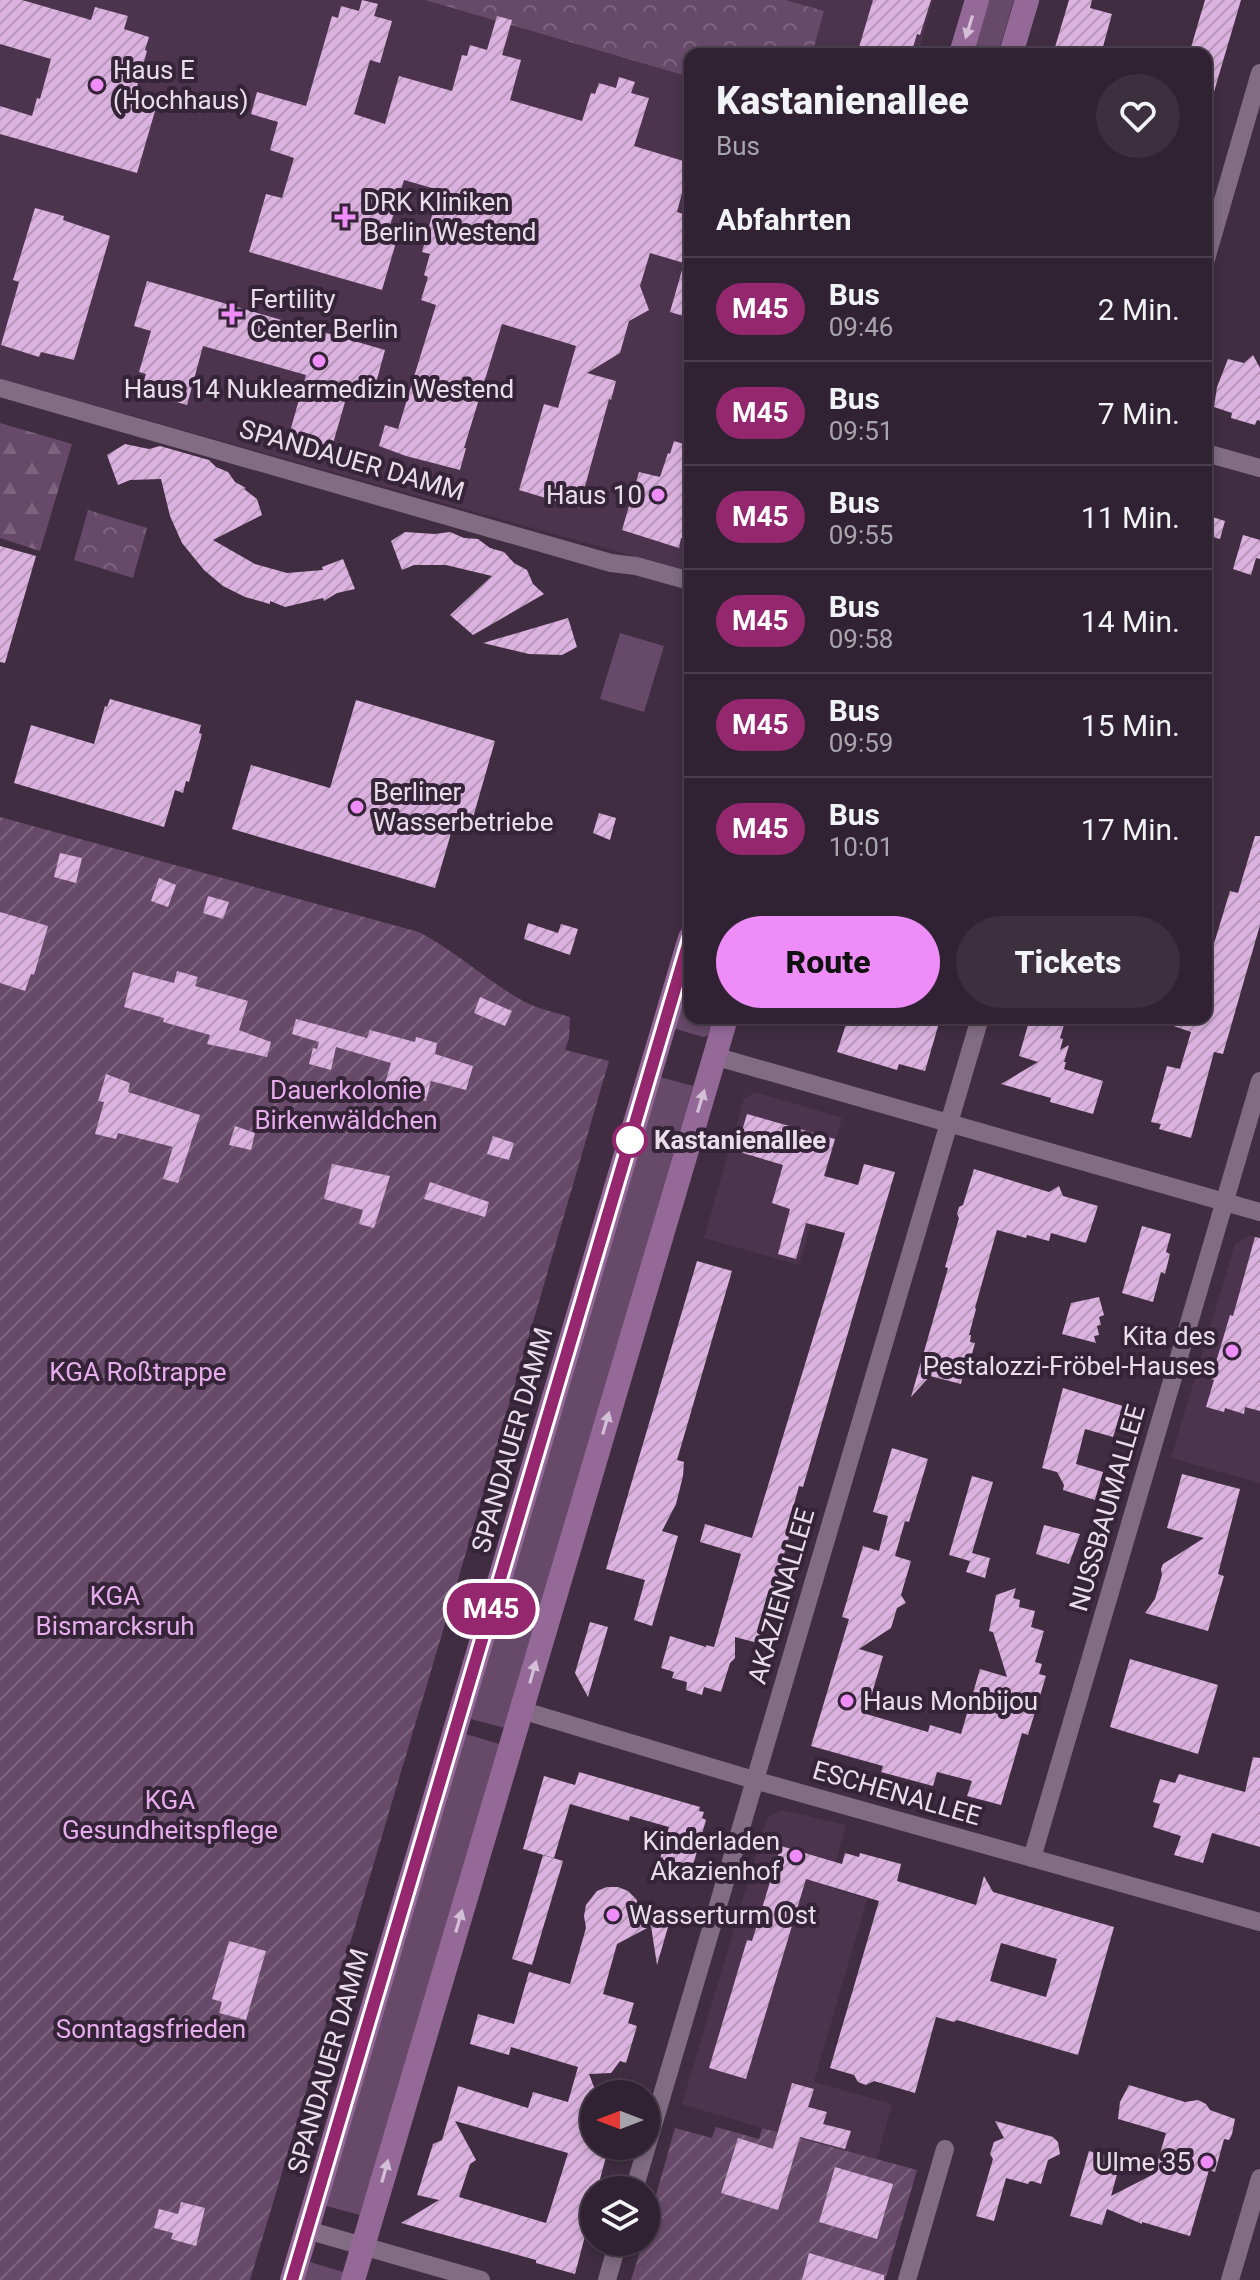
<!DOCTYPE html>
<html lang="de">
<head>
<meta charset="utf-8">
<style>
	body { margin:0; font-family:Roboto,sans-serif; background:#3c2f3e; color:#f1f3f6; height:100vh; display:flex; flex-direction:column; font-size:30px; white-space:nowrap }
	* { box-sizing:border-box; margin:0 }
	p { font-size:26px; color:#a8a4ac }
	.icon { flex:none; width:44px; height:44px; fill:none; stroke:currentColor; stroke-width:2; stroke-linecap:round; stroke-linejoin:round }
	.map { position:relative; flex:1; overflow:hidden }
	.details { position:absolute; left:684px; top:48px; width:528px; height:976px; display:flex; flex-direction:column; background:#302232; border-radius:16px; box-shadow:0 4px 12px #0003,0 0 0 2px #4b3f4d }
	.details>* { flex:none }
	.badge { padding:0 16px; border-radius:26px; font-size:28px; line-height:52px }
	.needle { width:52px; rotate:270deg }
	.buttons { position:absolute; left:580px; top:2080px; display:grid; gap:16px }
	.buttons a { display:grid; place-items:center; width:80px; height:80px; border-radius:50%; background:#302232; box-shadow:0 4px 12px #0003,0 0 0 2px #4b3f4d; font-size:40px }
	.map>.badge { position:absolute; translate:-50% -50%; box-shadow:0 0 0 4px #fff }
	h2 { padding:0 32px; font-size:30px; line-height:72px }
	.round { display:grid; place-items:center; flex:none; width:84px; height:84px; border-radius:42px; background:#3c2f3e }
	.summary { display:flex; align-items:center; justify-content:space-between; height:136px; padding:0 32px }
	h1 { font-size:38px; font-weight:800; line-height:60px }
	.button { display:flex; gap:16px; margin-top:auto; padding:16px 32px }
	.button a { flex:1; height:92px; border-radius:48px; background:#ee8cf8; color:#111; font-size:32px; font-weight:800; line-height:92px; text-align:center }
	.button a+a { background:#3c2f3e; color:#f1f3f6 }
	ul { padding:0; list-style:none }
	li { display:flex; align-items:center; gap:24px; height:104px; padding:0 32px; border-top:2px solid #4b3f4d }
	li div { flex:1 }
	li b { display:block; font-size:30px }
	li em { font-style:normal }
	li .badge { min-width:88px; font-weight:700; text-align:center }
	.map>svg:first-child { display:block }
	.built { fill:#4c344e }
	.grass { fill:#674a6a }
	.forest { fill:url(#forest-firs) }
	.park { fill:url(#park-crowns) }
	.garden { fill:url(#garden-furrows) }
	.building { fill:url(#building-hatch); fill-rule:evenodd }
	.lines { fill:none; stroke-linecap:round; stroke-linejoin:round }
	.street { stroke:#816c83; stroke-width:18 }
	.secondary { stroke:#946998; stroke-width:24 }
	.oneway { fill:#d4c0d6 }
	.line-casing { stroke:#fff; stroke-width:18 }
	.line { stroke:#95276e; stroke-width:12 }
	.poi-dot { fill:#ee8cf8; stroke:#352337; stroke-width:3 }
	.stop-dot { fill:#fff; stroke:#95276e; stroke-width:4 }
	.labels { text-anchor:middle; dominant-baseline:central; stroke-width:8; stroke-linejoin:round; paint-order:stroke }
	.poi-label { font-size:26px; fill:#e9ddea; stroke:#352337; text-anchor:start }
	.street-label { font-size:26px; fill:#e9ddea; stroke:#352337 }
	.park-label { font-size:26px; fill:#e6adec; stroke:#352337 }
	.stop-label { font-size:26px; font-weight:bold; fill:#e9ddea; stroke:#352337; text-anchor:start }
</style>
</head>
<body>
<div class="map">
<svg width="1260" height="2280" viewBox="0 0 1260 2280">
	<defs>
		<pattern id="forest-firs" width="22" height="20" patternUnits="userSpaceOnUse" patternTransform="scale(2)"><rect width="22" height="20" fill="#674a6a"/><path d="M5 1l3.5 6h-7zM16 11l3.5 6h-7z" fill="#7d647f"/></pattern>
		<pattern id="park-crowns" width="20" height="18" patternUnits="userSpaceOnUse" patternTransform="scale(2)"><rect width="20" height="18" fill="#674a6a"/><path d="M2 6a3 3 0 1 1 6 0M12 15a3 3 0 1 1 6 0" fill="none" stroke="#7d647f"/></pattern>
		<pattern id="garden-furrows" width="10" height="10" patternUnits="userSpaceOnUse" patternTransform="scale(2)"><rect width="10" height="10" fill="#674a6a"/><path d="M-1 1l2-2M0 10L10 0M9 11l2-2" fill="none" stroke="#7d647f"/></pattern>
		<pattern id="building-hatch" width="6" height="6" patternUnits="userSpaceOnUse" patternTransform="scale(2)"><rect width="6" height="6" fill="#dbb2df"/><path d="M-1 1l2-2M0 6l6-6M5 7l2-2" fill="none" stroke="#b696b9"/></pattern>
	</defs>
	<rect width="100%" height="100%" fill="#402d42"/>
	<g class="built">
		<polygon points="0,0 933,0 918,54 690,54 690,572 0,379"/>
		<polygon points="755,1092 842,1118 799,1265 704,1238 744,1099"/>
		<polygon points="1249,1235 1260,1238 1260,1483 1171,1458 1235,1244"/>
		<polygon points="781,1810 846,1825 829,1887 867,1899 814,2082 892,2104 877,2159 762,2128 682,2104 767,1818"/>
	</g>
	<g class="grass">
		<polygon points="988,0 1014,0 998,54 972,54"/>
		<polygon points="620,633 664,646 644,712 600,699"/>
		<polygon points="690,973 690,1018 715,1018 710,1035 703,1037 676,1029 675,1022"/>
		<polygon points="660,1077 693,1086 505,1728 471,1719"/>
		<polygon points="466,1734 499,1744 360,2215 326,2206"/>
		<polygon points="310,2262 343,2272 341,2280 304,2280"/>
	</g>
	<polygon class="forest" points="0,423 72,444 40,551 0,538"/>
	<g class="park">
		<polygon points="425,0 785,0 824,11 812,54 690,54 690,77"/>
		<polygon points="88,510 147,528 133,578 74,560"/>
	</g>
	<g class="garden">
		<path d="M0 817 419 932C457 952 487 981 523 1001 538 1009 554 1012 570 1017L569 1038 565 1050 609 1061 453 1597 250 2280H0Z"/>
		<polygon points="716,2127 759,2139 762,2128 917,2170 885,2280 631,2280 643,2242 646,2242 646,2230 675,2128 712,2138"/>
	</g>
	<g class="building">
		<polygon points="0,0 22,0 91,20 95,7 128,16 124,29 149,37 145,50 147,51 132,104 155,111 137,173 0,134 0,106 32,116 37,98 40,99 51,59 0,44"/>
		<polygon points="362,0 378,4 374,16 392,21 380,63 370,60 354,114 385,124 399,76 452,91 462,55 467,56 470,45 487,50 497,16 512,20 502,55 521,60 510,100 582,121 591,93 595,94 599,83 616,88 619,77 635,82 631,93 649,98 634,146 690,163 677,212 690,216 690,318 670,312 684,263 650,253 640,286 649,310 629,321 620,353 587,373 616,381 611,400 609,399 579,508 519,490 544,404 558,408 576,346 560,341 502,324 464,448 466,448 460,470 406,456 379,446 385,425 398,429 436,305 421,300 428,277 424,275 430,254 422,252 439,190 404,180 389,229 399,232 382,290 249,252 266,194 282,198 294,158 270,150 278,122 251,114 257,92 306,106 332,16 338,18 341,6 359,11"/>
		<polygon points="873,0 931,0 920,35 917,34 911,54 857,54"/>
		<polygon points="1069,0 1092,0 1090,8 1112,14 1101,54 1053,54"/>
		<polygon points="1205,0 1241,0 1211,102 1206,101 1206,54 1189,54"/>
		<polygon points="35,208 64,216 63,220 110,236 74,360 41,352 39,357 1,345 19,282 13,280"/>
		<polygon points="147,281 385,350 373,394 349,388 332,447 289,435 306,375 203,346 187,405 141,392 146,374 139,372 151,331 134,326"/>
		<polygon points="1253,355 1260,368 1260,421 1257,420 1255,425 1231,418 1232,413 1214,407 1217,387 1228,359 1244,363"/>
		<polygon points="674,441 690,446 690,540 681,538 679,548 622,530 639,472 660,477 668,453 670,454"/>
		<polygon points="125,444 149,449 160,446 209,460 216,467 228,472 235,482 246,488 244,489 257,499 262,515 213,540 255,564 287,573 323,570 322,567 343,559 355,589 337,593 324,601 323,598 285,607 270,601 270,604 245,597 223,586 204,570 182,543 170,516 161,479 130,480 118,485 107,455"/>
		<polygon points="1206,515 1225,521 1220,539 1206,535"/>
		<polygon points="405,532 435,534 450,532 464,538 478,539 490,548 504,552 514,563 527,570 533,584 544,594 473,635 450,615 492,576 446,565 414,565 402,570 391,541"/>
		<polygon points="1243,535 1260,540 1260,559 1256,558 1251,575 1233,569"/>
		<polygon points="0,546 36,556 5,663 0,662"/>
		<polygon points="568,618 577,647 562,655 529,654 483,643"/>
		<polygon points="110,699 201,725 199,733 202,734 189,782 186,781 183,793 175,790 164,827 14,783 31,725 94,744 105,706 107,707"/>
		<polygon points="356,700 495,741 470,828 454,823 435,888 232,829 251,765 330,788"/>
		<polygon points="599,813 616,818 610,840 593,833"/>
		<polygon points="1255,836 1260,836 1260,925 1223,1054 1214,1052 1191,1138 1159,1129 1161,1124 1151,1122 1167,1066 1180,1069 1191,1032 1159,1021 1160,1018 1206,1018 1206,970 1230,891 1238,893"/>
		<polygon points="60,853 82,858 76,883 54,877"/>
		<polygon points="159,878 176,885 168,907 151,901"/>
		<polygon points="208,896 229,902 223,919 203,913"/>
		<polygon points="0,912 48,926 34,975 31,974 25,991 0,983"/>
		<polygon points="528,923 558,933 561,924 578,929 570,955 524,939"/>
		<polygon points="177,971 198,977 195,986 248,1001 239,1030 271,1042 267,1057 207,1044 210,1035 163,1022 164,1018 124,1007 133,972 174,983"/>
		<polygon points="480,997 512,1011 505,1026 474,1013"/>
		<polygon points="848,1018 923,1018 939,1023 925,1071 899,1064 897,1070 837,1052"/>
		<polygon points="1030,1018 1066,1018 1060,1038 1063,1039 1060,1050 1069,1045 1064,1062 1066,1062 1064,1069 1103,1081 1093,1114 1050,1102 1051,1098 1001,1084 1038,1062 1019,1056"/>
		<polygon points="296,1019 367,1038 370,1030 415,1042 416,1037 437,1043 435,1054 473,1066 466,1090 431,1081 426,1101 383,1090 391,1063 336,1047 331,1070 309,1064 313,1048 317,1049 319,1042 292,1034"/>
		<polygon points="106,1074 130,1083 128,1092 200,1115 178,1183 163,1179 173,1147 118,1133 116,1139 95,1134 104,1102 98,1101"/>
		<polygon points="747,1114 835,1139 824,1176 858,1185 864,1164 895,1172 803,1487 799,1486 788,1526 792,1527 758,1643 735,1637 735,1658 730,1663 721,1692 704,1687 702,1695 686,1690 687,1682 672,1678 674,1672 661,1668 670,1636 706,1647 706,1645 714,1647 741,1554 700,1542 705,1524 752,1538 845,1233 806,1223 796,1259 778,1254 790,1209 772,1203 783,1165 736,1151"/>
		<polygon points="235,1126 255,1133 251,1150 229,1145"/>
		<polygon points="493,1136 514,1143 509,1160 487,1154"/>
		<polygon points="332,1164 390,1176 374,1228 359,1224 363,1210 324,1199"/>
		<polygon points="974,1169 1049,1192 1059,1186 1063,1196 1098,1206 1086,1243 1051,1233 1049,1241 1027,1235 1026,1238 997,1230 975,1308 976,1309 969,1335 971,1335 970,1342 975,1343 966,1375 963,1374 961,1384 930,1376 911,1397 948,1268 945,1267 959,1218 957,1214 959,1207 963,1205"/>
		<polygon points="430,1182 489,1202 485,1217 424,1199"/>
		<polygon points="1142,1226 1171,1234 1166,1252 1170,1254 1165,1274 1161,1272 1153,1302 1122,1293"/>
		<polygon points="1255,1237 1260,1238 1260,1411 1245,1407 1244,1414 1225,1408 1224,1412 1206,1407 1214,1380 1211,1379 1230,1315 1233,1316"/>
		<polygon points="697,1261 732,1271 677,1460 684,1462 683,1476 676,1504 662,1531 678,1536 652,1626 634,1620 645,1580 606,1569"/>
		<polygon points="1099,1297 1104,1315 1099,1317 1101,1325 1097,1326 1099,1335 1094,1336 1096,1343 1062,1334 1071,1303"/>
		<polygon points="1063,1388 1123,1406 1113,1437 1085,1429 1076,1464 1103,1472 1095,1500 1063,1490 1064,1485 1057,1472 1042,1468"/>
		<polygon points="892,1448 928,1459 909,1522 905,1521 895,1556 911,1561 901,1595 906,1603 897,1608 891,1628 859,1649 883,1656 866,1714 928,1732 930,1725 961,1734 980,1669 1007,1677 993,1632 989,1631 996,1595 1016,1588 1013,1598 1020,1600 1019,1607 1035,1611 1031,1627 1044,1631 1035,1662 1042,1664 1039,1674 1046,1676 1028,1735 1022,1733 1001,1805 967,1796 972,1781 937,1772 933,1786 881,1772 883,1766 811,1746 849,1619 842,1617 863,1546 879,1551 888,1516 873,1512"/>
		<polygon points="1182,1474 1240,1489 1218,1574 1224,1576 1208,1631 1145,1613 1155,1599 1162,1575 1161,1569 1163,1564 1204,1538 1167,1528"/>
		<polygon points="972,1476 993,1482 972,1553 990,1558 985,1578 966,1572 970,1561 949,1555"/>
		<polygon points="1044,1525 1080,1534 1069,1564 1036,1554"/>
		<polygon points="590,1622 608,1627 588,1697 575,1673"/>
		<polygon points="1130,1659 1218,1685 1198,1754 1110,1727"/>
		<polygon points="1253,1757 1260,1758 1260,1847 1212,1833 1203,1863 1174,1855 1181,1836 1153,1827 1160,1804 1153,1802 1160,1779 1175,1783 1179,1774 1245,1792"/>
		<polygon points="579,1772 700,1807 699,1811 704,1812 702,1818 706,1820 693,1865 685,1863 684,1866 660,1859 669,1827 630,1816 629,1821 570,1804 554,1858 523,1849 544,1776 575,1785"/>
		<path d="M781 1846 842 1864 845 1853 859 1857 860 1853 901 1864 897 1881 976 1905 984 1876 993 1892 1114 1927 1078 2055 957 2020 954 2022 936 2017 915 2093 874 2081 866 2085 858 2082 854 2075 830 2068 879 1901 806 1879 746 2079 709 2068 747 1940 752 1941ZM1001 1943 1057 1959 1046 1997 990 1981Z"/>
		<polygon points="543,1855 563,1861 532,1965 512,1959"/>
		<path d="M607 1887H618L628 1891 636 1899 642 1912 670 1920 657 1965 651 1926 617 1944 603 1994 634 2003 628 2023 637 2026 626 2063 620 2061 611 2073 589 2074 594 2087V2111L590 2125 594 2126V2146H609L597 2190H594V2202L575 2274 536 2263V2260L401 2223 439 2200 417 2195 433 2144 442 2140 458 2086 528 2108 533 2092 568 2102 578 2067 511 2047 509 2055 470 2044 478 2014 514 2024 529 1972 570 1984 586 1928 584 1916 586 1905 597 1891ZM455 2121 568 2153 546 2223 459 2197 470 2164 476 2160Z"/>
		<polygon points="229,1941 266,1951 246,2020 219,2013 222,2002 212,1999"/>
		<polygon points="792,2083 814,2089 808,2107 827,2112 823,2124 851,2131 845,2149 800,2137 778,2210 721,2193 738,2138 773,2149"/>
		<polygon points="1129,2085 1185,2102 1198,2100 1206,2104 1210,2110 1235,2119 1232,2134 1229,2140 1224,2139 1215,2172 1209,2170 1190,2236 1142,2222 1142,2224 1107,2209 1102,2225 1070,2216 1089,2151 1121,2160 1111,2196 1154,2174 1166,2133 1118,2119 1120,2102"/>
		<polygon points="995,2121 1053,2137 1058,2142 1060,2154 1048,2160 1041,2184 1032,2181 1029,2182 1028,2184 1006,2178 994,2221 976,2216 993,2159 990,2154 994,2142 1004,2138"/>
		<polygon points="835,2167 893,2184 877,2239 819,2222"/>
		<polygon points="181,2202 205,2208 196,2246 171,2239 173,2233 154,2228 159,2209 178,2214"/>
		<polygon points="809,2253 884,2275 884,2280 802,2280"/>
	</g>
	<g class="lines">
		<g class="street">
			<polyline points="1206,259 1260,73"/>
			<polyline points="0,388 611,563 636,566 690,581"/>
			<polyline points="1206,453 1260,468"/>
			<polyline points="714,1056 1260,1212"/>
			<polyline points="521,1710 754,1780 1260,1922"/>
			<polyline points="1032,1858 1260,1081"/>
			<polyline points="634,2190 980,1018"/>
			<polyline points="307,2230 481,2280"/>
			<polyline points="607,2280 618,2242"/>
			<polyline points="907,2280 945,2149"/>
			<polyline points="1230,2280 1260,2178"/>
		</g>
		<g class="secondary">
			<polyline points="961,54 977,0"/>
			<polyline points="1011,54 1027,0"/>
			<polyline points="292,2280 690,938"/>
			<polyline points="353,2280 726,1018"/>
		</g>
	</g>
	<defs><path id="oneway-solid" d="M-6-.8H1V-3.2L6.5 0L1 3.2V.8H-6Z" transform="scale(2)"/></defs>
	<g class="oneway">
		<use href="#oneway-solid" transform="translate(969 27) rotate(107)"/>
		<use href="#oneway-solid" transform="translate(701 1101) rotate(-73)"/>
		<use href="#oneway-solid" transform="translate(606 1423) rotate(-74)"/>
		<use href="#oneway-solid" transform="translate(533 1672) rotate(-74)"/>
		<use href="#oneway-solid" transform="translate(459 1921) rotate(-74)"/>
		<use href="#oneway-solid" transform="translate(385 2171) rotate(-74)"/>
	</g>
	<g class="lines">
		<defs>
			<polyline id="line" points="292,2280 690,938"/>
		</defs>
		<use href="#line" class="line-casing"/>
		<use href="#line" class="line"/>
	</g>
	<g class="poi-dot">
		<circle cx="97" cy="85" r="8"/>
		<path d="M341 205h8v8h8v8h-8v8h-8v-8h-8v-8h8z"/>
		<path d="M228 302h8v8h8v8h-8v8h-8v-8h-8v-8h8z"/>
		<circle cx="319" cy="361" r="8"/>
		<circle cx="658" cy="495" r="8"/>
		<circle cx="357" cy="807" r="8"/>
		<circle cx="1232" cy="1351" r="8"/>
		<circle cx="847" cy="1701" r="8"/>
		<circle cx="796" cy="1856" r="8"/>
		<circle cx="613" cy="1915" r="8"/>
		<circle cx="1207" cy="2162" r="8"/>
	</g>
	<circle class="stop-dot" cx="630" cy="1140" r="16"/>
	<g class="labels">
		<g class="poi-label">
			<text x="113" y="70">Haus E<tspan x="113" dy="30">(Hochhaus)</tspan></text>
			<text x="363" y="202">DRK Kliniken<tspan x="363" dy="30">Berlin Westend</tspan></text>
			<text x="250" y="299">Fertility<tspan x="250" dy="30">Center Berlin</tspan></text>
			<text x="319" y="389" text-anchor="middle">Haus 14 Nuklearmedizin Westend</text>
			<text x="642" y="495" text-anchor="end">Haus 10</text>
			<text x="373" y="792">Berliner<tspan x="373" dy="30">Wasserbetriebe</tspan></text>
			<text x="1216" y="1336" text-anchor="end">Kita des<tspan x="1216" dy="30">Pestalozzi-Fröbel-Hauses</tspan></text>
			<text x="863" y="1701">Haus Monbijou</text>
			<text x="780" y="1841" text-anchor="end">Kinderladen<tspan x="780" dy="30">Akazienhof</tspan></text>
			<text x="629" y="1915">Wasserturm Ost</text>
			<text x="1191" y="2162" text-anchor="end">Ulme 35</text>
		</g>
		<g class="street-label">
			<text transform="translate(352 460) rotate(16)">SPANDAUER DAMM</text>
			<text transform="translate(512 1440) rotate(-74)">SPANDAUER DAMM</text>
			<text transform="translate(1107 1508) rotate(-74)">NUSSBAUMALLEE</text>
			<text transform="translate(781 1596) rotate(-74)">AKAZIENALLEE</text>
			<text transform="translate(897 1793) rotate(16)">ESCHENALLEE</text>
			<text transform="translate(328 2061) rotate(-74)">SPANDAUER DAMM</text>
		</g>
		<g class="park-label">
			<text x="346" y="1090">Dauerkolonie<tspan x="346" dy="30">Birkenwäldchen</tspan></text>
			<text x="138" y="1372">KGA Roßtrappe</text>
			<text x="115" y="1596">KGA<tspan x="115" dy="30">Bismarcksruh</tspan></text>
			<text x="170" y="1800">KGA<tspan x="170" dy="30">Gesundheitspflege</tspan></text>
			<text x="151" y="2029">Sonntagsfrieden</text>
		</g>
		<g class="stop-label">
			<text x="654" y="1140">Kastanienallee</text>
		</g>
	</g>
</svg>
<div class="buttons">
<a><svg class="needle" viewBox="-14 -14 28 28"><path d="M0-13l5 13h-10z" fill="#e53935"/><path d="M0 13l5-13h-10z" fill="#a8a4ac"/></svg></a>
<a><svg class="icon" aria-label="layers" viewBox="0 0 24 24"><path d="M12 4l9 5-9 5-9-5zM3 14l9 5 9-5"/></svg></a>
</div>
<b class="badge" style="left:491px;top:1609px;background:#95276e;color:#fff">M45</b>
<section class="details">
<div class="summary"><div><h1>Kastanienallee</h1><p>Bus</p></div><a class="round"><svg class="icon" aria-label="heart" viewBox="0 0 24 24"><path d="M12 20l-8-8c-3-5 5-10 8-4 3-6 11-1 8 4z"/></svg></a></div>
<h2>Abfahrten</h2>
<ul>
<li><span class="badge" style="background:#95276e;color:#fff">M45</span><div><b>Bus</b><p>09:46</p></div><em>2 Min.</em></li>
<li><span class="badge" style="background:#95276e;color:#fff">M45</span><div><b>Bus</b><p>09:51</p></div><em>7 Min.</em></li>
<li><span class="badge" style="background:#95276e;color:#fff">M45</span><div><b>Bus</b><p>09:55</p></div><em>11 Min.</em></li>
<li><span class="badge" style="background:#95276e;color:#fff">M45</span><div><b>Bus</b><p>09:58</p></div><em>14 Min.</em></li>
<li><span class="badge" style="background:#95276e;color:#fff">M45</span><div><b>Bus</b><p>09:59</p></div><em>15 Min.</em></li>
<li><span class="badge" style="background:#95276e;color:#fff">M45</span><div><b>Bus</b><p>10:01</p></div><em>17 Min.</em></li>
</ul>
<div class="button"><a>Route</a><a>Tickets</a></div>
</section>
</div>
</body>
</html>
